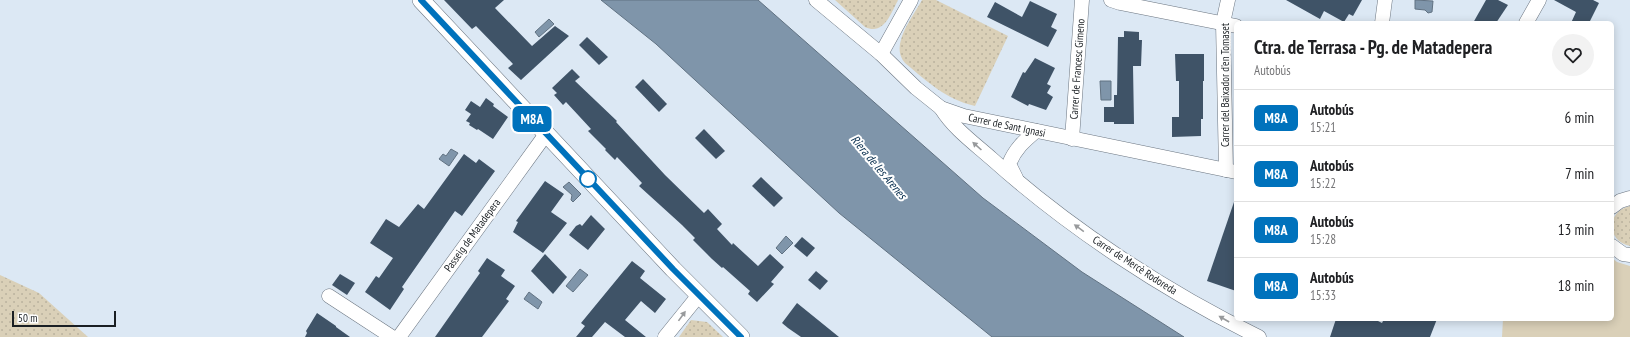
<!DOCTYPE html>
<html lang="es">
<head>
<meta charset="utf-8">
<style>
	body { margin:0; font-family:"PT Sans Narrow",sans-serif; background:#f2f2f2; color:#202124; height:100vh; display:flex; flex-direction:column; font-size:15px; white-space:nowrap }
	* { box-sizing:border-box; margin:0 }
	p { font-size:13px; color:#757577 }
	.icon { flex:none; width:22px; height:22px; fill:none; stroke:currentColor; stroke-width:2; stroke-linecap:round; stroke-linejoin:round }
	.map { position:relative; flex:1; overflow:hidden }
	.side { position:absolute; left:1234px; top:21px; width:380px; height:300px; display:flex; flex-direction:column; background:#fff; border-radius:6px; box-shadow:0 2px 10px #0003 }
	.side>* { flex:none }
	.badge { padding:0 8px; border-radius:6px; font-size:14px; line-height:26px }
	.scale { position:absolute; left:12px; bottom:10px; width:104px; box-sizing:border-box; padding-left:4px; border:2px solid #1a1f23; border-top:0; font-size:11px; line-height:14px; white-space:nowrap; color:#1a1f23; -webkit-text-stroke:3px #fff; paint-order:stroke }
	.map>.badge { position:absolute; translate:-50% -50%; box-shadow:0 0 0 2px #fff }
	.round { display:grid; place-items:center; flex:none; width:42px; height:42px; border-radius:21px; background:#f2f2f2 }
	.overview { display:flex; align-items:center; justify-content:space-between; height:68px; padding:0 20px }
	h1 { font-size:19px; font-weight:700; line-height:30px }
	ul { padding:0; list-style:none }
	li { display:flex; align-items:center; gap:12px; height:56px; padding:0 20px; border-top:1px solid #e0e0e0 }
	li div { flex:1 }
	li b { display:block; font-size:15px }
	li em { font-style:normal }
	li .badge { min-width:44px; font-weight:700; text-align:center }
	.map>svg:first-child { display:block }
	.grass { fill:url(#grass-dots) }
	.park { fill:#dad0b8 }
	.water { fill:#7f95aa; stroke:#617282 }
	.building { fill:#3f5367 }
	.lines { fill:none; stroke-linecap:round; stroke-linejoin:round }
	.minor-casing { stroke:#6b7580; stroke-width:15 }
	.tertiary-casing { stroke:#6b7580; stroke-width:18 }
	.minor { stroke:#fff; stroke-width:14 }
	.tertiary { stroke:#fff; stroke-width:17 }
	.oneway { fill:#989a9c }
	.line-casing { stroke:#fff; stroke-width:9 }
	.line { stroke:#0072bc; stroke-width:6 }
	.stop-dot { fill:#fff; stroke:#0072bc; stroke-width:2 }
	.labels { text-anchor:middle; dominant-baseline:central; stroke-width:4; stroke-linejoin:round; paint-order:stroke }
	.street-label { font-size:11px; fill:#1a1f23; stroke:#fff }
	.water-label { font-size:12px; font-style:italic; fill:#092f4f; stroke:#fff }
</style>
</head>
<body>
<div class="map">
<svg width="1630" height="337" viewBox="0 0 1630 337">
	<defs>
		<pattern id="grass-dots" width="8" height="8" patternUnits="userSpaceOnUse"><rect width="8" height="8" fill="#dad0b8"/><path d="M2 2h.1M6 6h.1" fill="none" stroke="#bab29e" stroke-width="1.8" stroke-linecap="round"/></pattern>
	</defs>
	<rect width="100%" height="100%" fill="#dce8f4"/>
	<g class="grass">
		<path d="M835 0H898C891 13 884 36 865 27Z"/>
		<path d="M922 0H936L1008 36 975 106C945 99 928 82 905 63 889 45 913 17 922 0Z"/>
		<path d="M1630 206V246C1606 241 1606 211 1630 206Z"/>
		<polygon points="0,275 39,293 88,337 0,337"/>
		<polygon points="691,320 707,322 723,337 679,337"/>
	</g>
	<polygon class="park" points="1612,258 1617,262 1630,266 1630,337 1502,337 1503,319 1612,319"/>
	<g class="water">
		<polygon points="601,0 758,0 983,198 1082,272 1184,337 992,337 839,213 656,44"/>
		<polygon points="1415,0 1433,1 1432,12 1428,13 1425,10 1415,9"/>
		<polygon points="549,19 554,24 539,37 535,32"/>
		<polygon points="1100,81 1111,81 1111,100 1101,100"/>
		<polygon points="451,149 458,153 449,166 439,159 443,154 446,156"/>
		<polygon points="569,182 581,194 573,202 571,200 572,195 563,187"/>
		<polygon points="786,236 793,243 782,254 776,248"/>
		<polygon points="580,269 588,275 573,292 566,286"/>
		<polygon points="529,292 542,302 538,309 524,299"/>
	</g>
	<g class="building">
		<polygon points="444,0 504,0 495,8 532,46 555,26 569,36 521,80 508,68 513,64 476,26 472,29"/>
		<polygon points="1286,0 1362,0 1353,16 1349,14 1344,22 1324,11 1320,19"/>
		<polygon points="1486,0 1498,0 1508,5 1496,23 1473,23"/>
		<polygon points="1554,0 1593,0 1599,3 1589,23 1571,23 1576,12"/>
		<polygon points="1030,1 1057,14 1051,27 1057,30 1048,47 987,17 995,2 1022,17"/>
		<polygon points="1124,31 1139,32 1139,40 1142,40 1141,66 1133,66 1134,124 1114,124 1114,122 1104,122 1104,107 1114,107 1114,95 1117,95 1118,37 1124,37"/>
		<polygon points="587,37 608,57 599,65 579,45"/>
		<polygon points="1175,54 1204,54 1204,81 1203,81 1203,119 1201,119 1201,136 1172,137 1172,117 1179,117 1179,81 1176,81"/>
		<polygon points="1035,58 1055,68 1047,84 1051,86 1047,93 1053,97 1046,110 1029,104 1028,106 1011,97 1023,72 1025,73"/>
		<polygon points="572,69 580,77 575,81 617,121 616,122 665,175 704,213 708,209 722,224 717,229 732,245 733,243 758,266 770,254 784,267 771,282 774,284 757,302 748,294 750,291 723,267 722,268 712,259 693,240 695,238 682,225 639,186 642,183 617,157 615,160 605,150 606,149 588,131 591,129 579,116 566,102 563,105 554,95 557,93 552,88"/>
		<polygon points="643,79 667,104 659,112 635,87"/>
		<polygon points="486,98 494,104 493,106 508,117 493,139 478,129 477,130 469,125 470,123 466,121 471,114 465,110 471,101 480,107"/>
		<polygon points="704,129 725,151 716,159 695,138"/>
		<polygon points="464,154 476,163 479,159 495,171 462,216 455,211 402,287 404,289 390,310 365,292 376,276 379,278 393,258 370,243 386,219 399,227 418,204 424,209"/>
		<polygon points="761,177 783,198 774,207 752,186"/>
		<polygon points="545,181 564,194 551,212 567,223 543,253 513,232 518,222 516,221"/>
		<polygon points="1234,202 1236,203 1236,291 1207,281"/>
		<polygon points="591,215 605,229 588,250 569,235 576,226 580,224 582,226"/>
		<polygon points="802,237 815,248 807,257 794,246"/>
		<polygon points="545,254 567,277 553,294 531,271"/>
		<polygon points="487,258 505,270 501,276 515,286 506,299 509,301 482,337 435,337 480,273 478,271"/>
		<polygon points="632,261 645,271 640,278 666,299 655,313 641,301 625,320 646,337 625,337 605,322 592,337 576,337 585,326 581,323"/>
		<polygon points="816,271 828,281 820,290 808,280"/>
		<polygon points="340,274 355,283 347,295 332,285"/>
		<polygon points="797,303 839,337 801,337 788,328 782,323"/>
		<polygon points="317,313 336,326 336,327 350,337 305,337 307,333 306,331"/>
		<polygon points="1336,319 1374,319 1382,323 1384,319 1437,319 1430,337 1330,337"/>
	</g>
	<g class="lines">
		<defs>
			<g id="minor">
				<polyline points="816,0 881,54 916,88 941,108 964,116 1236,172"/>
				<polyline points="1111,0 1120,3 1236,26"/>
				<polyline points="1382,23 1385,0"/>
				<polyline points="1526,23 1539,0"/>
				<polyline points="881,54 911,0"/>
				<path d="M941 108C954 129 974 143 992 159 1069 228 1166 292 1259 337"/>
				<polyline points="1072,139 1082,0"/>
				<polyline points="1226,170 1223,23 1228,0"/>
				<path d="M1016 178 1009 164C1015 149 1024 141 1036 131"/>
				<polyline points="1612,207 1620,201 1630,198"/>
				<polyline points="1612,246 1623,254 1630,255"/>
				<polyline points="329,296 392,337"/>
				<polyline points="399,337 546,134"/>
				<polyline points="665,337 699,295"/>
			</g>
			<polyline id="tertiary" points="421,0 673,269 741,337"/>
		</defs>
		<use href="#minor" class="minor-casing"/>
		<use href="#tertiary" class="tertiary-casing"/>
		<use href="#minor" class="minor"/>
		<use href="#tertiary" class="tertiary"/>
	</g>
	<defs><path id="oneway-solid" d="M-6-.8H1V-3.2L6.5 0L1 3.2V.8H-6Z"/></defs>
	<g class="oneway">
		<use href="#oneway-solid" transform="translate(977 146) rotate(-138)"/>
		<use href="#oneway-solid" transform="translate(1079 228) rotate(-144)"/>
		<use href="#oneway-solid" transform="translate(682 316) rotate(-54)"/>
		<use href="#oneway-solid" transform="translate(1224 319) rotate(-150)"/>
	</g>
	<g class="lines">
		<defs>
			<polyline id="line" points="421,0 673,269 741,337"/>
		</defs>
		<use href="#line" class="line-casing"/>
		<use href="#line" class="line"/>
	</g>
	<circle class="stop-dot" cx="588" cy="179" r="8"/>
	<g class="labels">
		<g class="street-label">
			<text transform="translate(1077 69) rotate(-86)">Carrer de Francesc Gimeno</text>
			<text transform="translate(1225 85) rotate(-90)">Carrer del Baixador d'en Tomaset</text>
			<text transform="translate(1007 125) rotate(12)">Carrer de Sant Ignasi</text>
			<text transform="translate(472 235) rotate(-54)">Passeig de Matadepera</text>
			<text transform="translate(1135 265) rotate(33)">Carrer de Mercè Rodoreda</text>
		</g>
		<g class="water-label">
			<text transform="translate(879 167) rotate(50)">Riera de les Arenes</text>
		</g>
	</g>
</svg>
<div class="scale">50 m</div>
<b class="badge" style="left:532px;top:119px;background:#0072bc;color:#fff">M8A</b>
<section class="side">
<div class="overview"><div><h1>Ctra. de Terrasa - Pg. de Matadepera</h1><p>Autobús</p></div><a class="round"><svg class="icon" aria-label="heart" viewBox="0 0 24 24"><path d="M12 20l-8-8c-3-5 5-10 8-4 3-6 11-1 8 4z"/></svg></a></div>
<ul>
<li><span class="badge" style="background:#0072bc;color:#fff">M8A</span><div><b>Autobús</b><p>15:21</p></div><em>6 min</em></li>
<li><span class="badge" style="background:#0072bc;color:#fff">M8A</span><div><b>Autobús</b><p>15:22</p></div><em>7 min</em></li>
<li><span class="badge" style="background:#0072bc;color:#fff">M8A</span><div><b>Autobús</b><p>15:28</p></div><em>13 min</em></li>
<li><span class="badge" style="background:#0072bc;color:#fff">M8A</span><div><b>Autobús</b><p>15:33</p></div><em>18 min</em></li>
</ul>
</section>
</div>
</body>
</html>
